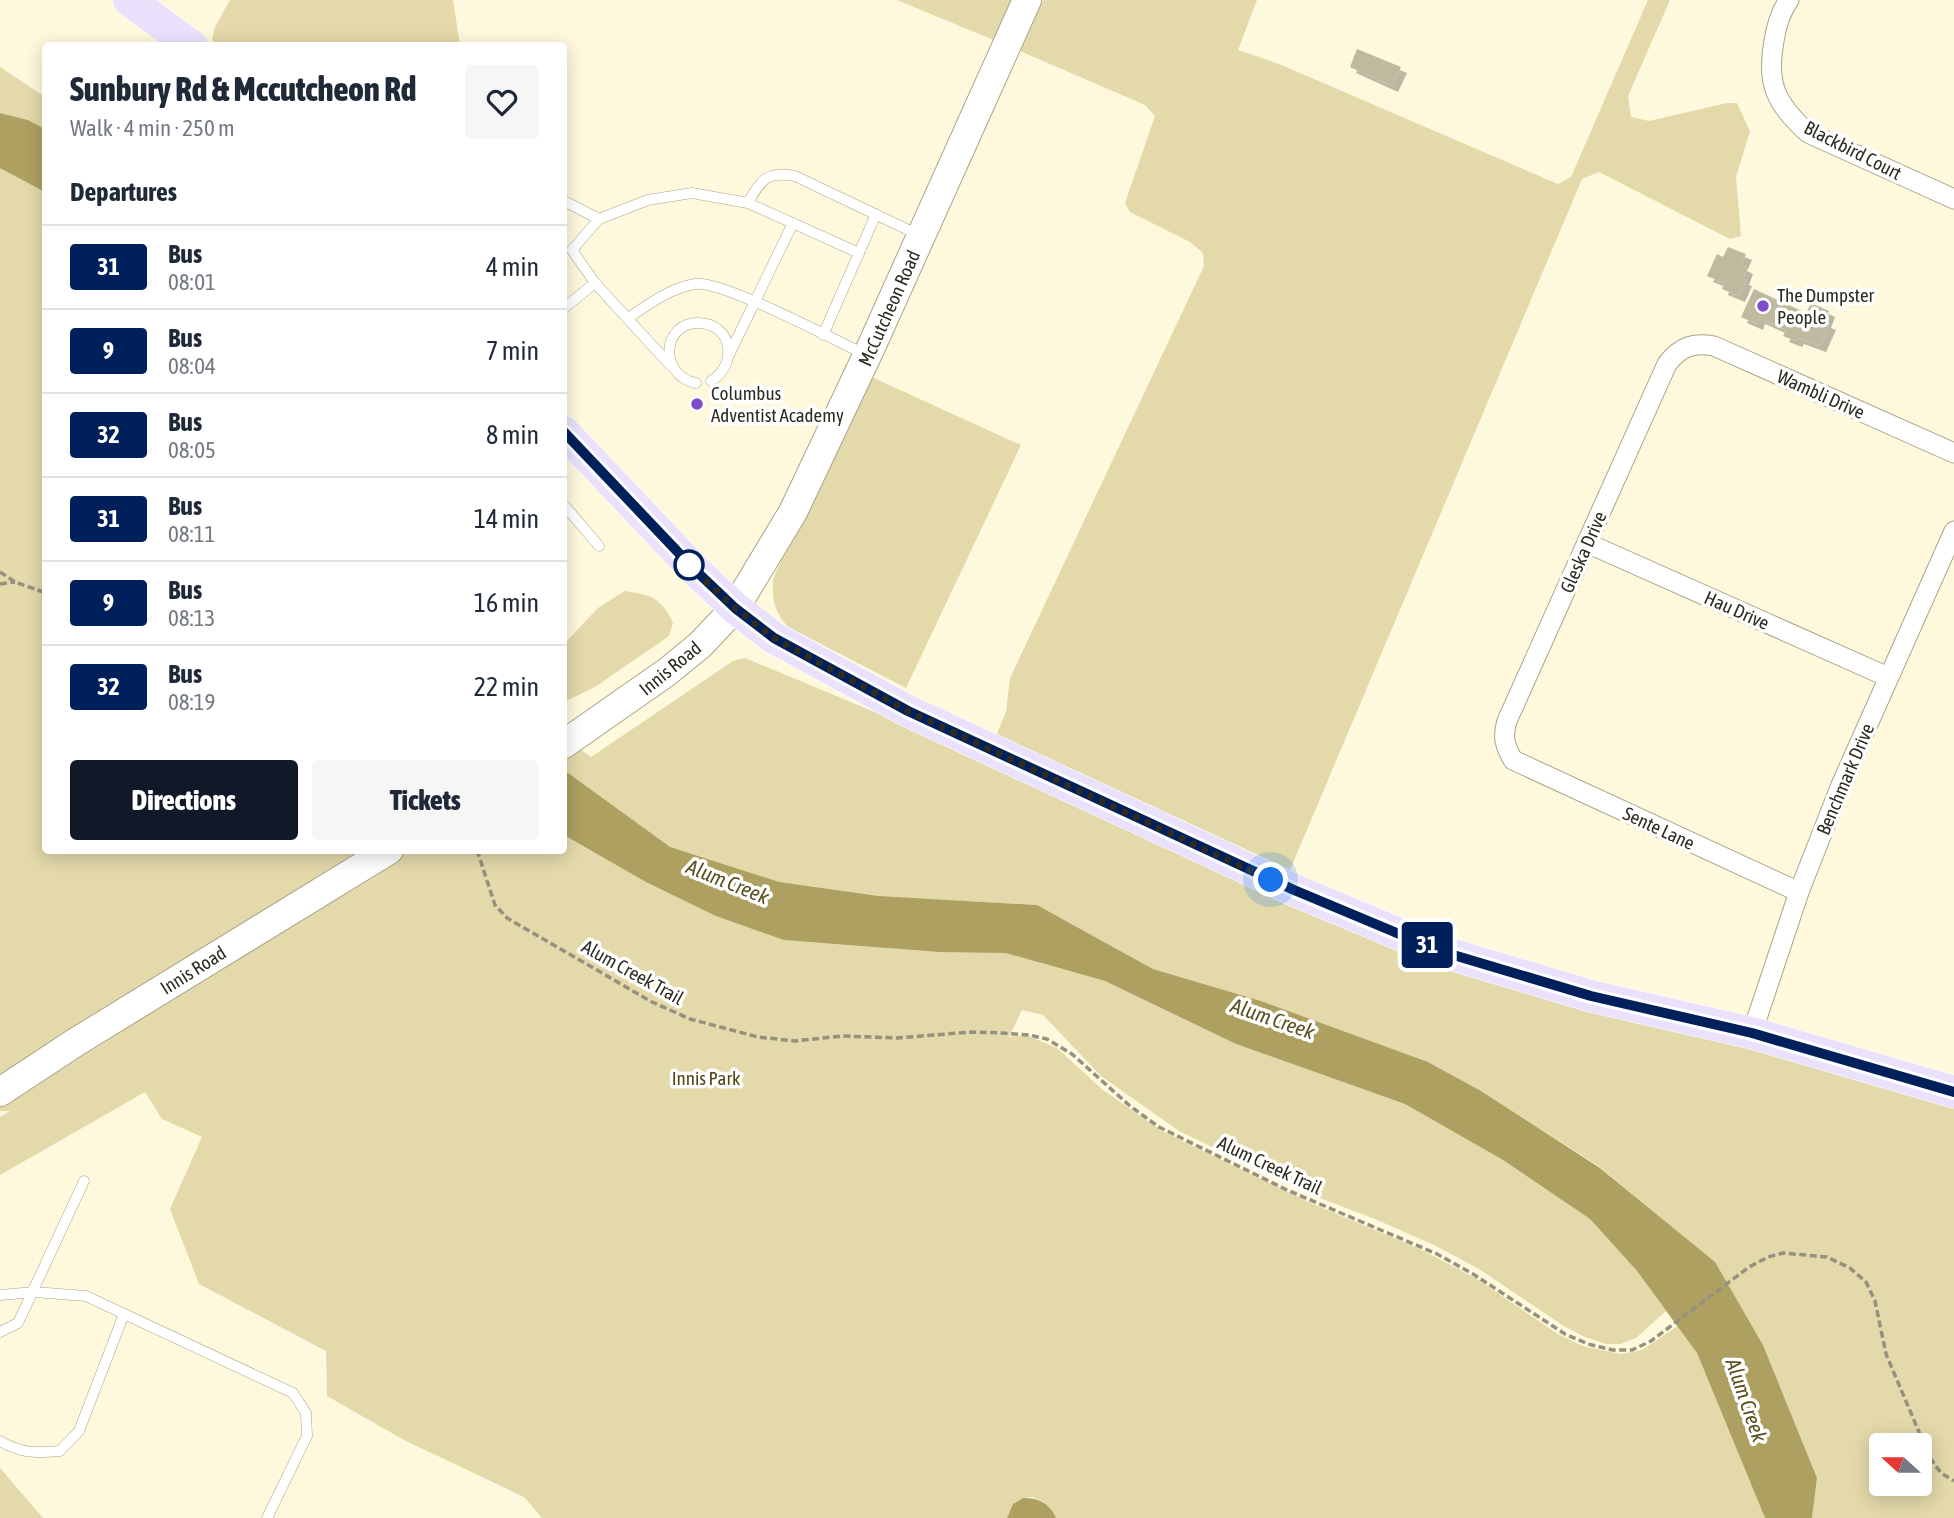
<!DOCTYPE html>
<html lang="en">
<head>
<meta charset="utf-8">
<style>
	body { margin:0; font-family:"Asap Condensed",sans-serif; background:#f6f6f7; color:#1f2937; height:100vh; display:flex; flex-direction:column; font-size:26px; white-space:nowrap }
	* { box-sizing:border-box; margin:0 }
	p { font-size:23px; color:#747a83 }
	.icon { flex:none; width:38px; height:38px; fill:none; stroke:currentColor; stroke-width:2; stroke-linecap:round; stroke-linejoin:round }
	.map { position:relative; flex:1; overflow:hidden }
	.panel { position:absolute; left:42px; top:42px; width:525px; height:812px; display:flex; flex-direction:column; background:#fff; border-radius:7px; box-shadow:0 4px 18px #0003 }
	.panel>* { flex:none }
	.badge { padding:0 14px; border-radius:5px; font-size:24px; line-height:46px }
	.needle { width:46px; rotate:291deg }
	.tools { position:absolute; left:1869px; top:1433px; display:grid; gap:14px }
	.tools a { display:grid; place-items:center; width:63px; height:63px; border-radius:7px; background:#fff; box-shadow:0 4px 18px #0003; font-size:35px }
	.you { position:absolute; width:35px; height:35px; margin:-18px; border:5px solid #fff; border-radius:50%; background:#1a73e8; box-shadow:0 0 0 10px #1a73e833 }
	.map>.badge { position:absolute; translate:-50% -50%; box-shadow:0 0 0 4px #fff }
	h2 { padding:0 28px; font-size:26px; line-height:63px }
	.round { display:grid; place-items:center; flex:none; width:74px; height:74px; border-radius:7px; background:#f6f6f7 }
	.headline { display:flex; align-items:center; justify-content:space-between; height:119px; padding:0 28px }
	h1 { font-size:33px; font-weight:800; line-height:52px }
	.primary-button { display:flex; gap:14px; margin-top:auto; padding:14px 28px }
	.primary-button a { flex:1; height:80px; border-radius:7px; background:#111827; color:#fff; font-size:28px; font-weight:800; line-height:80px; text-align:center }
	.primary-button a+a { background:#f6f6f7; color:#1f2937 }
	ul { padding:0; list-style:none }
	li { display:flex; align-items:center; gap:21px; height:84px; padding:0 28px; border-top:2px solid #e0e1e3 }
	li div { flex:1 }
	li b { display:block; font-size:26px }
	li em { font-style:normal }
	li .badge { min-width:77px; font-weight:700; text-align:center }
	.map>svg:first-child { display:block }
	.green { fill:#e3d9aa; fill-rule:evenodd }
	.water { fill:#ada061 }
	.building { fill:#beb99f; filter:url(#shadow) }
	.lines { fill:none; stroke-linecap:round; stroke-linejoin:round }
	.lane-casing { stroke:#a9a48a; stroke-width:11 }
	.street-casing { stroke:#a9a48a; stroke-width:21 }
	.secondary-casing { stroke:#a9a48a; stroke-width:30 }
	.primary-casing { stroke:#fff; stroke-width:33 }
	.path { stroke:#95917e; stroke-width:3.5; stroke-dasharray:7 3.5; stroke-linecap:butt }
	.lane { stroke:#fff; stroke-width:10 }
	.street { stroke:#fff; stroke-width:19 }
	.secondary { stroke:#fff; stroke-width:28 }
	.primary { stroke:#eae2fd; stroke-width:32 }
	.line-casing { stroke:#fff; stroke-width:16 }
	.line { stroke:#00205b; stroke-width:10 }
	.walk { stroke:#2e2c21; stroke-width:7; stroke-dasharray:0 12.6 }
	.poi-dot { fill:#7f4ec6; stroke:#fff; stroke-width:2.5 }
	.stop-dot { fill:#fff; stroke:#00205b; stroke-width:3.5 }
	.labels { text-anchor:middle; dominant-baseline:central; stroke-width:7; stroke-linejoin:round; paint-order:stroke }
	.street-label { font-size:19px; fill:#2e2c21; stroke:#fff }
	.poi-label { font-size:19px; fill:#2e2c21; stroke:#fff; text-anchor:start }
	.park-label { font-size:19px; fill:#4f4513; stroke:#fff }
	.water-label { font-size:21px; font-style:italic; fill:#5a5020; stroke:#fff }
</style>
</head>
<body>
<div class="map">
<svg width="1954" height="1518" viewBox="0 0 1954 1518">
	<defs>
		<filter id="shadow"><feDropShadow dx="6" dy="6" stdDeviation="0" flood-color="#0004"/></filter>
	</defs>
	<rect width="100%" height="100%" fill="#fef9dd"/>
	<g class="green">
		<polygon points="230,0 453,0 460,45 219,45 212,40 215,27"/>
		<polygon points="897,0 1015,0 996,41"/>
		<polygon points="1043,0 1257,0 1238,50 1279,64 1558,184 1571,177 1648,0 1670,0 1628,96 1631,117 1649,121 1727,103 1737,103 1750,131 1736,177 1741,236 1730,239 1599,172 1582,179 1287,877 994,740 1006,712 1010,678 1204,266 1203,253 1190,242 1130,212 1125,203 1155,116 1145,105 1020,51"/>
		<polygon points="0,67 45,97 45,129 28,120 0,113"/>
		<path d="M0 131 45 167 46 850H564V738L591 757 733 661 745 658 997 763 1279 895 1954 1101V1518H1812L1817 1478 1763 1345 1715 1263 1600 1167 1481 1091 1428 1062 1261 1001 1153 969 1037 905 928 899 1044 964 1105 981 1236 1044 1405 1104 1503 1160 1590 1219 1637 1271 1666 1311 1636 1338 1620 1344H1606L1585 1337 1562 1325 1479 1269 1436 1246 1375 1219 1312 1195 1179 1131 1101 1076 1043 1015 1022 1010 1009 1037 1026 1035 1057 1048 1103 1090 1162 1131 1313 1204 1420 1249 1477 1279 1558 1334 1583 1346 1621 1354 1642 1350 1678 1326 1697 1353 1765 1518H1056C1044 1493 1017 1488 1007 1518H542L524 1497 404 1440 327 1396 326 1351 199 1284 170 1209 202 1137 162 1119 145 1092 0 1175V1117L10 1111H0ZM1881 1446H1920V1484H1881Z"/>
		<path d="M865 374 1021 445 906 688 788 627C774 611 772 600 773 579Z"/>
		<path d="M625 591C652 595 661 598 673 623L669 636 595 687 564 702V644L598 608Z"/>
		<polygon points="0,1468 43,1518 0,1518"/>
	</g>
	<g class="water">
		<polygon points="0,113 28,120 45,129 45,192 0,168"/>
		<polygon points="568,773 670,847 779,882 878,896 1037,905 1153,969 1261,1001 1428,1062 1481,1091 1600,1168 1715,1262 1763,1345 1817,1478 1812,1518 1765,1518 1697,1353 1637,1271 1590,1219 1503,1160 1405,1104 1236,1044 1105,981 1006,953 940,952 784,940 716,916 646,882 564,835 564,775"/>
		<path d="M1023 1498C1039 1498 1049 1503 1056 1518H1007L1013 1504Z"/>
	</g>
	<g class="building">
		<polygon points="1357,49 1401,67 1392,86 1350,67"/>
		<polygon points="1728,247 1746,254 1741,265 1747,268 1743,279 1746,280 1739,296 1722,289 1724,283 1707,276 1717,254 1723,257"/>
		<polygon points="1754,289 1806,313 1811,303 1829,311 1825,322 1830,324 1820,346 1798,338 1796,341 1783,336 1786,330 1759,318 1757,324 1741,317"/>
	</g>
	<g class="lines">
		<defs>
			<g id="lane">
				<polyline points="564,201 599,219"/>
				<path d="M748 203C761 180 766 171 795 176L919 235"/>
				<polyline points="859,253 876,214"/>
				<polyline points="564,308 595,283"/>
				<path d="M628 318C649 304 670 288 695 284 722 280 835 340 866 355"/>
				<polyline points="729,355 793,223"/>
				<polyline points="671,366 595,283 572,250 599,219 648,200 692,193 748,203 859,253 823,335"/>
				<path d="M696 383C658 375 662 322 699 323 733 324 738 365 711 381"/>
				<polyline points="564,505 599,546"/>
				<polyline points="0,1295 34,1292 86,1296 293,1393 306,1413 307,1436 267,1518"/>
				<polyline points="0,1332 18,1323 84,1181"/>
				<path d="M0 1441C23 1454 35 1453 60 1451L79 1431 124 1314"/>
			</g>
			<g id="street">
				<path d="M1789 0C1781 11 1776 28 1774 41 1766 84 1776 104 1808 133L1954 199"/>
				<polyline points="1587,543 1888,677"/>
				<path d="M1799 892 1513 760C1505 746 1502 737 1507 721L1667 364C1680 347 1693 342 1714 346L1954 453"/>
				<polyline points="1752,1033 1799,892 1841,785 1954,531"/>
			</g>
			<g id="secondary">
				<polyline points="564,744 667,672 700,645 735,608 793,512 872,345 1027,0"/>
				<polyline points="0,1092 76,1042 389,850"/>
			</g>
			<g id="primary">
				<polyline points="129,0 192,46"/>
				<polyline points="564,432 694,569 735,608 774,638 908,711 1294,890 1440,951 1591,996 1752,1033 1954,1092"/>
			</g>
		</defs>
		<use href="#lane" class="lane-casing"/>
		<use href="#street" class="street-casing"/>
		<use href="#secondary" class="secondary-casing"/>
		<use href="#primary" class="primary-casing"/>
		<g class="path">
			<polyline points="0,572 15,582 46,593"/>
			<polyline points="0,584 15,582"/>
			<polyline points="477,850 495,905 507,918 652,1002 690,1019 758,1037 795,1041 842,1036 897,1038 971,1032 1002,1033 1029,1035 1047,1039 1072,1054 1130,1106 1159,1127 1287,1190 1437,1254 1473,1274 1565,1334 1588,1344 1613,1350 1632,1350 1651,1341 1749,1267 1768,1257 1783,1253 1827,1257 1850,1268 1866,1282 1875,1301 1886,1354 1930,1458 1941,1473 1954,1481"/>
		</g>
		<use href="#lane" class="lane"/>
		<use href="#street" class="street"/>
		<use href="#secondary" class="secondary"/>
		<use href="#primary" class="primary"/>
	</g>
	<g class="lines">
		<defs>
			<polyline id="line" points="564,432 694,569 735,608 774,638 908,711 1294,890 1440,951 1591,996 1752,1033 1954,1092"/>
		</defs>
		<use href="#line" class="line-casing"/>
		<use href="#line" class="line"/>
		<polyline class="walk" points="689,565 735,608 774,638 908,711 1271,880"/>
	</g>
	<g class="poi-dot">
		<circle cx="1763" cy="306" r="7"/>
		<circle cx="697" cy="404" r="7"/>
	</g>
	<circle class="stop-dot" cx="689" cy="565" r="14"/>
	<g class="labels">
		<g class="street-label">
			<text transform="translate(1853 150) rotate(27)">Blackbird Court</text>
			<text transform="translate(889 308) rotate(-66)">McCutcheon Road</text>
			<text transform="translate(1821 394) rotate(24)">Wambli Drive</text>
			<text transform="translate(1583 552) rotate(-66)">Gleska Drive</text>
			<text transform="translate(1737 610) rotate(24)">Hau Drive</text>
			<text transform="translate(670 668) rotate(-39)">Innis Road</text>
			<text transform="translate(1845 779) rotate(-67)">Benchmark Drive</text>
			<text transform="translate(1659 828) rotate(25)">Sente Lane</text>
			<text transform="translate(193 970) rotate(-32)">Innis Road</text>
			<text transform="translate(633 972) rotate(29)">Alum Creek Trail</text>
			<text transform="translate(1270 1165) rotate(25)">Alum Creek Trail</text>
		</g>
		<g class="poi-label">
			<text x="1777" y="295">The Dumpster<tspan x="1777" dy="22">People</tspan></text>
			<text x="711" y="393">Columbus<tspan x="711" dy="22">Adventist Academy</tspan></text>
		</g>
		<g class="park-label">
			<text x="706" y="1078">Innis Park</text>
		</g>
		<g class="water-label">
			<text transform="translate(728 881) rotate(22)">Alum Creek</text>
			<text transform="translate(1273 1018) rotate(19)">Alum Creek</text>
			<text transform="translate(1747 1400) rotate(71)">Alum Creek</text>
		</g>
	</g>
</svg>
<div class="tools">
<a><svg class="needle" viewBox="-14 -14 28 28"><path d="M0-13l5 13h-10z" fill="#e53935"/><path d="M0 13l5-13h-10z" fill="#747a83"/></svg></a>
</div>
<div class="you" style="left:1271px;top:880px"></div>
<b class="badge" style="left:1427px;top:945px;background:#00205b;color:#fff">31</b>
<section class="panel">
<div class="headline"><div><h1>Sunbury Rd &amp; Mccutcheon Rd</h1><p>Walk · 4 min · 250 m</p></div><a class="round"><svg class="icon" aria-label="heart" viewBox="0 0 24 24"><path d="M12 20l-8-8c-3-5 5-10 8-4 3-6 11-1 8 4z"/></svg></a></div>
<h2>Departures</h2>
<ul>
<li><span class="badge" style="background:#00205b;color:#fff">31</span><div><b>Bus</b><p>08:01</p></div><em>4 min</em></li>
<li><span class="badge" style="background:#00205b;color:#fff">9</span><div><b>Bus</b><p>08:04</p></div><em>7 min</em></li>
<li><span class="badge" style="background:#00205b;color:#fff">32</span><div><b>Bus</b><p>08:05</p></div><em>8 min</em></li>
<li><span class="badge" style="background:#00205b;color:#fff">31</span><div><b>Bus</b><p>08:11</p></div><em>14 min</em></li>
<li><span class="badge" style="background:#00205b;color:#fff">9</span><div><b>Bus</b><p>08:13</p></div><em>16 min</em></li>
<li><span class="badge" style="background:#00205b;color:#fff">32</span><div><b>Bus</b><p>08:19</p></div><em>22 min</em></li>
</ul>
<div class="primary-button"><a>Directions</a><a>Tickets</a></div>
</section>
</div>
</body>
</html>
